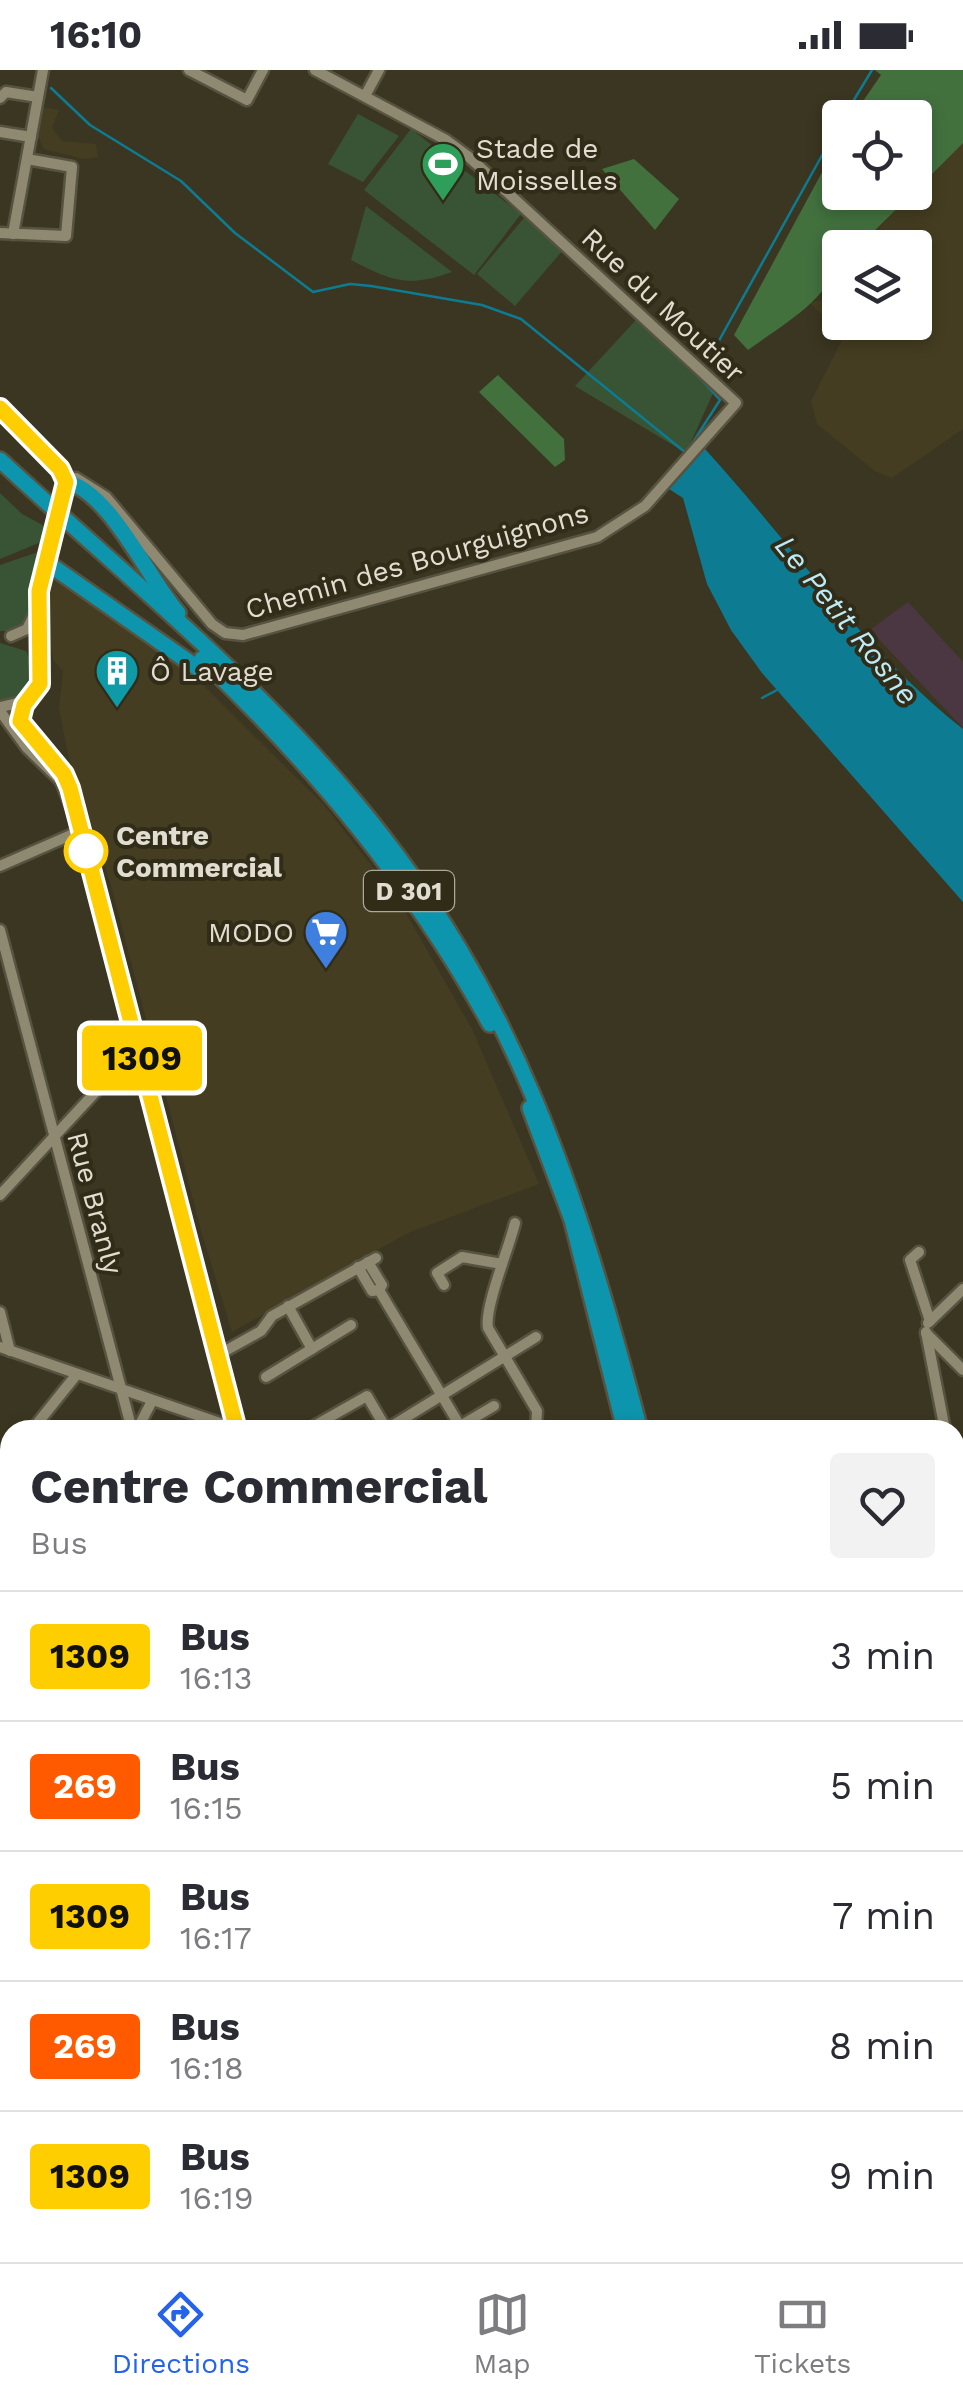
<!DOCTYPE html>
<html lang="en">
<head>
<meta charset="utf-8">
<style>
	body { margin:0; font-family:"Work Sans",sans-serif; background:#f2f2f3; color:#2b2b33; height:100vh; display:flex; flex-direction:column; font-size:38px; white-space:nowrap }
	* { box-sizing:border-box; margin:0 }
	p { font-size:32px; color:#7c7c81 }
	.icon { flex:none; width:55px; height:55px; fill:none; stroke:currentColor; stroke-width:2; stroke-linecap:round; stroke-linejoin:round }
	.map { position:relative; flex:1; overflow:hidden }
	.sheet { position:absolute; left:0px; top:1350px; width:965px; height:842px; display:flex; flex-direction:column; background:#fff; border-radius:30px 30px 0 0; box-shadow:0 5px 15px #0003 }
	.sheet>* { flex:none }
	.badge { padding:0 20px; border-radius:8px; font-size:35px; line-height:65px }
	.controls { position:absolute; left:822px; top:30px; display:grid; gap:20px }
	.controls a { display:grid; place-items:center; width:110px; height:110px; border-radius:10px; background:#fff; box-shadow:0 5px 15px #0003; font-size:50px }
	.map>.badge { position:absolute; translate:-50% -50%; box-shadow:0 0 0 5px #fff }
	.round { display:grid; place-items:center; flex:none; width:105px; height:105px; border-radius:10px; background:#f2f2f3 }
	.headline { display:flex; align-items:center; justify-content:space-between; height:170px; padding:0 30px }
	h1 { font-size:48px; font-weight:700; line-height:75px }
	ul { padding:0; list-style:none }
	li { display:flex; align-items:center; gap:30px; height:130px; padding:0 30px; border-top:2px solid #e1e1e2 }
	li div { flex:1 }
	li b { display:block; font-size:38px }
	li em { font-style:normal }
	li .badge { min-width:110px; font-weight:700; text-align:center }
	.status { display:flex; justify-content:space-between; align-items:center; height:70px; padding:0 50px; background:#fff; direction:ltr }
	.status svg { height:28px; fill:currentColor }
	.tabs { display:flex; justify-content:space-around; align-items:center; height:140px; border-top:2px solid #e1e1e2; background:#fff; font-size:28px; color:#7c7c81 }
	.tabs a { display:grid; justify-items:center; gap:5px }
	.tabs .current { color:#2563eb }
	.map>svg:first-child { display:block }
	.built { fill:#443d21 }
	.industrial { fill:#4a3741 }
	.green { fill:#385435 }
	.forest { fill:#42713e }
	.water { fill:#0d7b92 }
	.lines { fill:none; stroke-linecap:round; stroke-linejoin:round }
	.stream { stroke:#0d7b92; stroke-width:2.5 }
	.minor-casing { stroke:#575341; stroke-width:15 }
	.major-casing { stroke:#575341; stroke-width:19 }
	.highway-casing { stroke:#575341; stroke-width:20 }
	.minor { stroke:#8f8972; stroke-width:10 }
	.major { stroke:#419096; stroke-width:14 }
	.highway { stroke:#0d95ae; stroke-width:15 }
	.rail { stroke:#b3b0a0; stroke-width:2.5; stroke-dasharray:5 10; stroke-linecap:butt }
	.minor-bridge-casing { stroke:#575341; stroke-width:15; stroke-linecap:butt }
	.minor-bridge { stroke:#8f8972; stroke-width:10 }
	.line-casing { stroke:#fff; stroke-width:22 }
	.line { stroke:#fece00; stroke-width:15 }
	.stop-dot { fill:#fff; stroke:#fece00; stroke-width:5 }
	.labels { text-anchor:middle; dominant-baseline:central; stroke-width:8; stroke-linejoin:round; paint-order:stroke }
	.shield { fill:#312c18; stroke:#aca99a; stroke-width:2.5 }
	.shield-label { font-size:25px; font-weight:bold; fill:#e1ded1 }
	.poi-label { font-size:28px; fill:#e1ded1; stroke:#312c18; text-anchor:start }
	.street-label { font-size:28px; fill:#e1ded1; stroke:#312c18 }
	.stop-label { font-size:28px; font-weight:bold; fill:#e1ded1; stroke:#312c18; text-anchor:start }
	.water-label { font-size:30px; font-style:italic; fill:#bdeaf7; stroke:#312c18 }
</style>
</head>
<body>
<div class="status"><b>16:10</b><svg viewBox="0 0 49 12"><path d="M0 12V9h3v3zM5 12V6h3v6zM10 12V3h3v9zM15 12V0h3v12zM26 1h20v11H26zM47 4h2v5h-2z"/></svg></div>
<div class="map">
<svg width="963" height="2192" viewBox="0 0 963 2192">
	<rect width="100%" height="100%" fill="#3b3621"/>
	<g class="built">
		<polygon points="43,37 59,40 52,58 62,71 96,74 98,87 83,89 44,79 38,66"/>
		<polygon points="963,69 963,359 892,408 875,401 817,354 811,331 844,266 810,233 840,224 840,252 915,252 915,178 868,177 876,161"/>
		<polygon points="56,505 173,585 324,735 399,831 472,959 539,1114 408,1163 232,1262 202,1164 111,815 68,685 59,638 63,601 54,591 46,558 50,509"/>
		<polygon points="176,2183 279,2183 281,2192 171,2192"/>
	</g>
	<g class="industrial">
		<polygon points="908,532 963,592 963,658 870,560"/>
		<polygon points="454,2183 576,2183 604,2192 457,2192"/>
	</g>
	<g class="green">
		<polygon points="358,44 399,66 363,112 328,94"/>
		<polygon points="411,59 521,144 474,205 364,120"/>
		<path d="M366 136 452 202C407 218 392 211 351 190Z"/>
		<polygon points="524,148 563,180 515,236 477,204"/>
		<polygon points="636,250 714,321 686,383 575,316"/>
		<polygon points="0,423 22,444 48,458 41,472 0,489"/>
		<polygon points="44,480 30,550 18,561 0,561 0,495"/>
		<polygon points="0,573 26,581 35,599 29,619 13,630 0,630"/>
		<polygon points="0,1754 10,1761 10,1876 0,1869"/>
	</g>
	<g class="forest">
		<polygon points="875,0 963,0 963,73 915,121 915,48 852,47 881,5"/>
		<path d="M840 69V122L913 123 858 177 840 178C840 224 783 254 748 280L734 265Z"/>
		<polygon points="634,89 679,129 655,160 602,99"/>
		<polygon points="498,305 564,369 565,390 555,397 479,322"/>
	</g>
	<path class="water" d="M705 379C790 472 863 580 963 659V832L762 603 731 560 707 514 683 428 669 419Z"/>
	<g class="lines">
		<g class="stream">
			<polyline points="51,18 90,55 181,111 235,163 313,222 350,214 371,216 482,235 521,249 686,383 720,330 700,308"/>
			<polyline points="843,48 872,0"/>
			<polyline points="711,285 840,53"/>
			<polyline points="762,628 779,619"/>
			<polyline points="955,1971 963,1977"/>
		</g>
		<defs>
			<g id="minor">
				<polyline points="189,0 247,30 263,0"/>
				<polyline points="365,26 379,0"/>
				<polyline points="0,28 6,22 38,27"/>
				<polyline points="0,62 31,67"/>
				<polyline points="0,163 66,166 72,97 27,89"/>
				<polyline points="13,164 43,0"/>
				<path d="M0 338C29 368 70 391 63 436"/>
				<polyline points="76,408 106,427 212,554 225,563 243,565 597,467 645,436 736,333 469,87 446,70 315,0"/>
				<polyline points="38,523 52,474"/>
				<polyline points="11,566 27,559 34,545"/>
				<polyline points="25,633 19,647 22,657 64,704 70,717"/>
				<polyline points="0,637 27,631 42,603 37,572 39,521"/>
				<polyline points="0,641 27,678 61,711 77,752 237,1360"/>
				<polyline points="0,796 80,761"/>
				<polyline points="0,860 132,1360"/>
				<polyline points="0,1125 139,975"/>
				<path d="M515 1153C509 1178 484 1238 488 1258L537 1341 536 1360"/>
				<polyline points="919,1182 910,1190 930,1251"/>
				<polyline points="368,1192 382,1215 379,1220 460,1356 454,1360"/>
				<polyline points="358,1197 372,1221 379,1220"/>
				<polyline points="444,1215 437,1203 462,1187 502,1194"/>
				<polyline points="288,1236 312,1279"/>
				<polyline points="0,1242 10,1281"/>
				<polyline points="928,1253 963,1219"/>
				<polyline points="926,1262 945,1360"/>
				<polyline points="926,1263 963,1300"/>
				<polyline points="0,1277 237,1359"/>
				<polyline points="218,1285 261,1261 272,1246 376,1188"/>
				<polyline points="266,1307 351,1255"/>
				<polyline points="460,1356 494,1336"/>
				<polyline points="387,1359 536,1267"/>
				<polyline points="32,1360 77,1304"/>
				<polyline points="137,1360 152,1331"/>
				<polyline points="307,1360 367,1326 387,1360"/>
				<polyline points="573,1360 581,1358"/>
				<polyline points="957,1396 963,1411"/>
				<polyline points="0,1401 10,1387"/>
				<polyline points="963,1504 959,1523 963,1563"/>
				<polyline points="0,1511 10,1515"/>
				<polyline points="0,1618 10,1600"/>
				<polyline points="955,1662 963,1652"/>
				<polyline points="0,1688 10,1694"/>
				<polyline points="955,1843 963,1847"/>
				<polyline points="0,1962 10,1957"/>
				<polyline points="0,1990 10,1997"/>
				<polyline points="451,2182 455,2192"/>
				<polyline points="563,2182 592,2192"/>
				<polyline points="50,2192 61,2182"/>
			</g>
			<g id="major">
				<polyline points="955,1734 963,1735"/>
				<polyline points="162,2192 168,2182"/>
			</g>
			<g id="highway">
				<path d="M0 390C120 501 250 606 355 732 516 925 577 1121 640 1360"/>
				<path d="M66 412C109 420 149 510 178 543"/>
				<polyline points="46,492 206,604"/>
				<path d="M202 589C317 699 413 814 490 954"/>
				<polyline points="530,1038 572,1150 625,1360"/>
				<polyline points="762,2182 763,2192"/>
				<polyline points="773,2182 774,2192"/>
			</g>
		</defs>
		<use href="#minor" class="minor-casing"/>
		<use href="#major" class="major-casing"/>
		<use href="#highway" class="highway-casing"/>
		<use href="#minor" class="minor"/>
		<use href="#major" class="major"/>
		<use href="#highway" class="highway"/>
		<g class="rail">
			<polyline points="0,1931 10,1934"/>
			<polyline points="793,2182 819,2192"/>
		</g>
		<defs>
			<polyline id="minor-bridge" points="52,474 63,436"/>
		</defs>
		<use href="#minor-bridge" class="minor-bridge-casing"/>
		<use href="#minor-bridge" class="minor-bridge"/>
	</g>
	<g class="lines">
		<defs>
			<polyline id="line" points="0,338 60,399 66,412 39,521 40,614 24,635 20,651 64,704 70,718 237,1360"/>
		</defs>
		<use href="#line" class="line-casing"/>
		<use href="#line" class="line"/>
	</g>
	<defs>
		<symbol id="stadium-pin" viewBox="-11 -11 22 30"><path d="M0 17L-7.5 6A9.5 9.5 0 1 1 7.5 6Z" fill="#2e9e5b" stroke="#312c18"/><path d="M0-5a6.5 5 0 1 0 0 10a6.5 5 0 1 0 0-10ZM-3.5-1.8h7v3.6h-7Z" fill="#fff"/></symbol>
		<symbol id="building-pin" viewBox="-11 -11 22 30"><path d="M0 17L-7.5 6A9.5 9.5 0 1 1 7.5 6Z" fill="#0f9aa8" stroke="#312c18"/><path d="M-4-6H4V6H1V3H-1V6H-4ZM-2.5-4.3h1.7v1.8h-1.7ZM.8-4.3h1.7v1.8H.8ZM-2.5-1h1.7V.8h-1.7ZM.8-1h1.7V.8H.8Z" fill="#fff"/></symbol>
		<symbol id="supermarket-pin" viewBox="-11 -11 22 30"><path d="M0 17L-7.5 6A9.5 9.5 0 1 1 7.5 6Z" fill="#3f7fe0" stroke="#312c18"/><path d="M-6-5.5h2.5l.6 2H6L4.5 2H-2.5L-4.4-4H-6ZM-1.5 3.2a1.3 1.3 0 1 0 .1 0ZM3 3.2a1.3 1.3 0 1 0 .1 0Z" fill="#fff"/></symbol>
	</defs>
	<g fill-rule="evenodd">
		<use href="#stadium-pin" x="418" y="69" width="50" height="68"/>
		<use href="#building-pin" x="92" y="576" width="50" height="68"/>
		<use href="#supermarket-pin" x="301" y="837" width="50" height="68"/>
	</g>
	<circle class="stop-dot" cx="86" cy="781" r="20"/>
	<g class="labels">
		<rect class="shield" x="364" y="801" width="90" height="40" rx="8"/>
		<g class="shield-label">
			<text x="409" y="821">D 301</text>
		</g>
		<g class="poi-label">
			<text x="476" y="78">Stade de<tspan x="476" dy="32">Moisselles</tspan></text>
			<text x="150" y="601">Ô Lavage</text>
			<text x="294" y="862" text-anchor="end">MODO</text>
		</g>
		<g class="street-label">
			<text transform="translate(663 235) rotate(43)">Rue du Moutier</text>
			<text transform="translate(417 491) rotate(-16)">Chemin des Bourguignons</text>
			<text transform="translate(95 1133) rotate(75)">Rue Branly</text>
		</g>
		<g class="stop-label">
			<text x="116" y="765">Centre<tspan x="116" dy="32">Commercial</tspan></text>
		</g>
		<g class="water-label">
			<text transform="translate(847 550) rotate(51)">Le Petit Rosne</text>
		</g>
	</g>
</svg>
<div class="controls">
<a><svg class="icon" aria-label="locate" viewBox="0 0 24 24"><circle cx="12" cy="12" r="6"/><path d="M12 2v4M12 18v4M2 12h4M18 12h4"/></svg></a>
<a><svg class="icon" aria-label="layers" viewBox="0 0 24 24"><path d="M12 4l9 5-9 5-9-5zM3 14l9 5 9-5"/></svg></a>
</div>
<b class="badge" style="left:142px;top:988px;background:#fece00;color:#111">1309</b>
<section class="sheet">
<div class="headline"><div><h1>Centre Commercial</h1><p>Bus</p></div><a class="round"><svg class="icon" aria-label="heart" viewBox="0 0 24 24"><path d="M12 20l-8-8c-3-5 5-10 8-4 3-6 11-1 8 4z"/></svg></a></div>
<ul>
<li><span class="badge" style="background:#fece00;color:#111">1309</span><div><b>Bus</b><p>16:13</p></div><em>3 min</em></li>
<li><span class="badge" style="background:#ff5a00;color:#fff">269</span><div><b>Bus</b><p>16:15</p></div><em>5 min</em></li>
<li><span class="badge" style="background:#fece00;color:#111">1309</span><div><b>Bus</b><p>16:17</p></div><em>7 min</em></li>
<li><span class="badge" style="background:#ff5a00;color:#fff">269</span><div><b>Bus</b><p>16:18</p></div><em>8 min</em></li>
<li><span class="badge" style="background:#fece00;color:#111">1309</span><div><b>Bus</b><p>16:19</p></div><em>9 min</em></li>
</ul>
</section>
</div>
<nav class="tabs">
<a class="current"><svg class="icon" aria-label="directions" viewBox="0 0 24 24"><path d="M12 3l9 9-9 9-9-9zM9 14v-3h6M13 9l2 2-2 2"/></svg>Directions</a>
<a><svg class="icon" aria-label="map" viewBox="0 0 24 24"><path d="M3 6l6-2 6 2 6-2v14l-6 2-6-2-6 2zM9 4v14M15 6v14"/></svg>Map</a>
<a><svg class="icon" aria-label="tickets" viewBox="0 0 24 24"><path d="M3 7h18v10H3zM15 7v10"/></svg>Tickets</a>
</nav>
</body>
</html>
